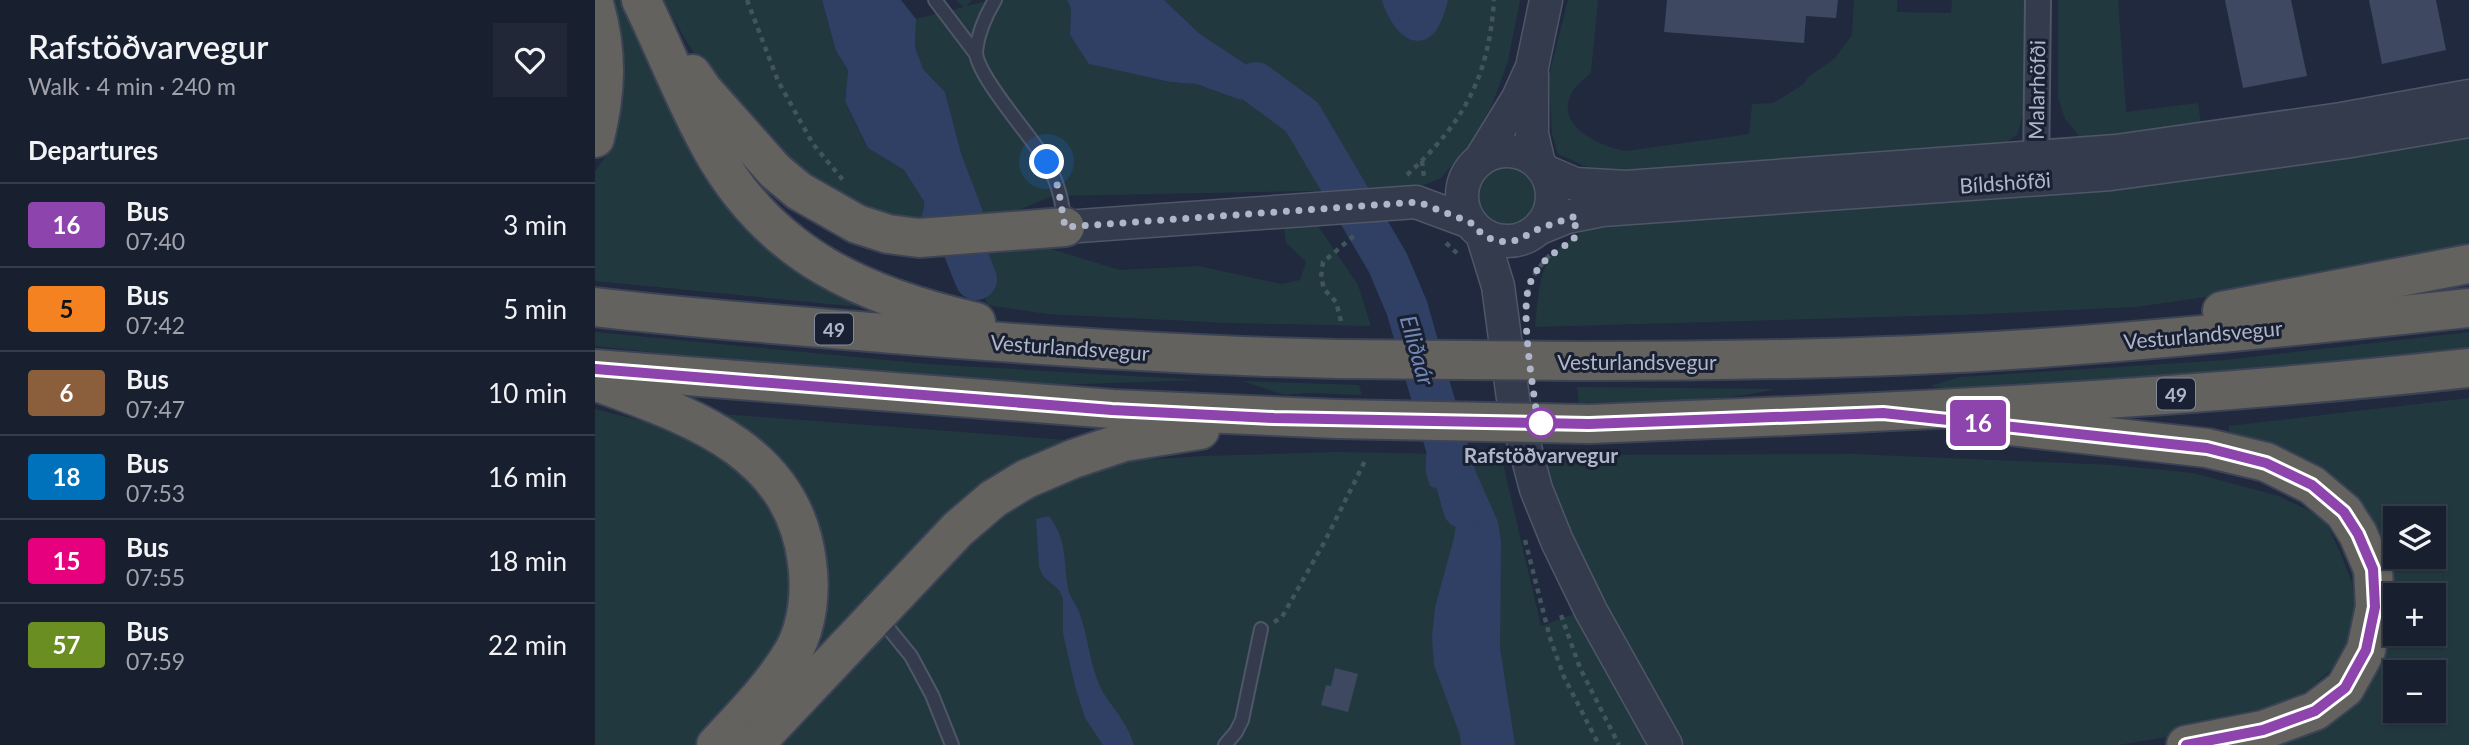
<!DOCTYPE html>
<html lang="en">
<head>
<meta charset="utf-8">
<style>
	body { margin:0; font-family:Lato,sans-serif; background:#212736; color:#f1f3f6; height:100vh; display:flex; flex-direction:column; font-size:26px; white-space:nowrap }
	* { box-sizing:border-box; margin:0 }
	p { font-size:23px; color:#9fa2aa }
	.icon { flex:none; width:38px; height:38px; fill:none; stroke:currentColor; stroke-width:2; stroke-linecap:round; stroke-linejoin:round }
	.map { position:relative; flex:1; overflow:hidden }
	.side { display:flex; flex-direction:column; background:#181f2e; width:595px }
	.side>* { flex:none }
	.badge { padding:0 14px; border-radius:5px; font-size:24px; line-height:46px }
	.fabs { position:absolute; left:1788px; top:506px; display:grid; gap:14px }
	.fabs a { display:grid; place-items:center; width:63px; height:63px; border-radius:0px; background:#181f2e; box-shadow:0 2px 5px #0004,0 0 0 2px #363d4a; font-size:35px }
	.you { position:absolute; width:35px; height:35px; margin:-18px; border:5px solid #fff; border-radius:50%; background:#1a73e8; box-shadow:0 0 0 10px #1a73e833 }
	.map>.badge { position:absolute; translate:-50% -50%; box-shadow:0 0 0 4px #fff }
	h2 { padding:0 28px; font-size:26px; line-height:63px }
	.round { display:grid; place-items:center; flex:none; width:74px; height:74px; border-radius:0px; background:#212736 }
	.summary { display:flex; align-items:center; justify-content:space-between; height:119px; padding:0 28px }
	h1 { font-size:33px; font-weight:600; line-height:52px }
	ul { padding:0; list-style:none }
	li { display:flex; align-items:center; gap:21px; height:84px; padding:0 28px; border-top:2px solid #363d4a }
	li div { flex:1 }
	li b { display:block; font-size:26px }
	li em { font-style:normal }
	li .badge { min-width:77px; font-weight:700; text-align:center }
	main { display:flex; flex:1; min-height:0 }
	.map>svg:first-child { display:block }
	.green { fill:#22383f; fill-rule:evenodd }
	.water { fill:#303f64 }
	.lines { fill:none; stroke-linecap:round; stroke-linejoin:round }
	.river { stroke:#303f64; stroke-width:42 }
	.building { fill:#3e4860 }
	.service-casing { stroke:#4f5668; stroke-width:16 }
	.minor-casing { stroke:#4f5668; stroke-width:28 }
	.tertiary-casing { stroke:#4f5668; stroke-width:35 }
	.trunk-casing { stroke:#3c4355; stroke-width:42 }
	.path { stroke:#40555c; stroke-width:4.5; stroke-dasharray:5 5; stroke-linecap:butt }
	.service { stroke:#343b4d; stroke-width:12 }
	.minor { stroke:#343b4d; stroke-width:24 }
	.tertiary { stroke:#343b4d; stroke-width:32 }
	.trunk { stroke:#63625f; stroke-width:38 }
	.trunk-bridge-casing { stroke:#3c4355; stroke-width:42; stroke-linecap:butt }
	.trunk-bridge { stroke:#63625f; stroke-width:38 }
	.line-casing { stroke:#fff; stroke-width:16 }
	.line { stroke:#8e44ad; stroke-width:10 }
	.walk { stroke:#afb6c9; stroke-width:7; stroke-dasharray:0 12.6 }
	.stop-dot { fill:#fff; stroke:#8e44ad; stroke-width:3.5 }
	.labels { text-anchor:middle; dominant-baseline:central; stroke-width:6; stroke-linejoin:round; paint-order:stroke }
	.shield { fill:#192032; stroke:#82899c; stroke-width:2 }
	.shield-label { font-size:19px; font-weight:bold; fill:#afb6c9 }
	.street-label { font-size:21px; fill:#afb6c9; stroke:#192032 }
	.stop-label { font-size:21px; font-weight:bold; fill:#afb6c9; stroke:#192032 }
	.water-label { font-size:23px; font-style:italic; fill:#7487b4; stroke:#192032 }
</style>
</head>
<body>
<main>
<section class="side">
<div class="summary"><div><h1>Rafstöðvarvegur</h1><p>Walk · 4 min · 240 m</p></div><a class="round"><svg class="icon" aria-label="heart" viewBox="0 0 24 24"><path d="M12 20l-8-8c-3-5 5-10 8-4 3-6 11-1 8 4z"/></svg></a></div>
<h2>Departures</h2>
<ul>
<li><span class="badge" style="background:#8e44ad;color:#fff">16</span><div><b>Bus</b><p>07:40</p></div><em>3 min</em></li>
<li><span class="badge" style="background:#f58220;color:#111">5</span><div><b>Bus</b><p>07:42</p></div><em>5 min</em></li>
<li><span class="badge" style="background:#8b5e3c;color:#fff">6</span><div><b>Bus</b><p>07:47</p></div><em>10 min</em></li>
<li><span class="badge" style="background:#0072bc;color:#fff">18</span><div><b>Bus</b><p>07:53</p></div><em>16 min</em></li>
<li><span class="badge" style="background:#e6007e;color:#fff">15</span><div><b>Bus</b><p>07:55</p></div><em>18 min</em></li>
<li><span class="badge" style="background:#6b8e23;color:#fff">57</span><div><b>Bus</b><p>07:59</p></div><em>22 min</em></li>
</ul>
</section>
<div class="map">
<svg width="1874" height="745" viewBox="0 0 1874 745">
	<rect width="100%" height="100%" fill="#20293e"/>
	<g class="green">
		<polygon points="7,0 27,0 210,274 265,307 0,281 0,172 12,154 20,81"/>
		<polygon points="68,0 227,0 241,51 253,70 250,101 273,148 309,170 330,203 326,218 306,228 229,200 139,110 93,44"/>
		<polygon points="361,0 378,0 371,6 397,0 472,0 476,9 475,35 495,64 575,82 601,84 646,100 658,69 605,34 569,0 925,0 913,61 897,105 876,143 845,179 817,189 457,196 424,210 389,214 366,153 350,92 328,69 320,47 321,19 369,7"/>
		<path d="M973 0H1003L996 73C991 78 984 83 980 88 954 123 1004 147 1031 151L1154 134 1157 104 1178 103 1209 84 1213 77 1239 59 1257 35 1259 0H1302V12L1356 13 1357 0H1431L1429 111 1422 135 1403 148 1030 172 1001 171 963 154 957 134 954 75Z"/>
		<polygon points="1463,0 1523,0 1531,112 1603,103 1607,132 1500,144 1484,136 1470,119 1463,97"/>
		<path d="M1874 130V255L1801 270 1541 307 1390 314 940 327C946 270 944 254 998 226Z"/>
		<circle cx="912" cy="195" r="31"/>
		<polygon points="723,226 763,285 776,326 635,323 452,314 392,305 377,251 436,243 525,270 604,266 686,284 705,280 711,262 691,243 689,228"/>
		<polygon points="0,332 333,364 607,380 457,385 226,370 0,346"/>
		<polygon points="1874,332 1874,353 1372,392 1335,386 1365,377 1631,360"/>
		<polygon points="647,381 764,385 767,395 714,393 689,395"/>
		<path d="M982 387 1181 389C1118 404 1049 400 984 403Z"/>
		<path d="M1874 398V745H1643L1735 714 1787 549 1634 444V426ZM1801 518H1839V556H1801ZM1801 595H1839V634H1801ZM1801 672H1839V710H1801Z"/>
		<polygon points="0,409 83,430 151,469 185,511 200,577 188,648 107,745 0,745"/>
		<polygon points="113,413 499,442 195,679 215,516 192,466"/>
		<polygon points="742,452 906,455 946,626 982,613 1061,745 175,745 383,526 453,482 529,461 609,456"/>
		<polygon points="1258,454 1517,465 1598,473 1684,496 1729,518 1745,552 1757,583 1761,620 1747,660 1714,689 1667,721 1523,745 1090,745 1007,599 963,502 947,455"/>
	</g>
	<g class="water">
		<polygon points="227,0 306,0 321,19 320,47 328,69 350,92 366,153 389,214 326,218 330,203 309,170 273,148 250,101 253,70 241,51"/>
		<polygon points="472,0 569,0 605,34 658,69 661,83 646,100 601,84 575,82 494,64 475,35 476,9"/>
		<path d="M787 0H853C850 11 846 27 837 35 813 55 792 19 787 0Z"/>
		<polygon points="831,454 877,455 880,470 903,522 906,542 905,648 920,745 866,745 865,735 839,665 837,637 840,607 859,538 862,517 847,490 835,486 831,473"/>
		<path d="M454 516C473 542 468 559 473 588 474 597 481 603 484 612 494 638 495 670 509 694 521 712 533 725 539 745H508L490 718 480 686 468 633V599L464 590 448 576 444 567 441 519Z"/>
	</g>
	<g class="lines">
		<g class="river">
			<polyline points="661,83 707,117 793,263 812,308 869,508"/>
			<polyline points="350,202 381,279"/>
		</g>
	</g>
	<g class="building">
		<polygon points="1072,0 1243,0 1241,18 1211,16 1209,43 1069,32"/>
		<polygon points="1630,0 1696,0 1712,76 1648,88"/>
		<polygon points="1774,0 1841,0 1851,50 1787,64"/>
		<polygon points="740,668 763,674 753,712 726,705 731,685 736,686"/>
	</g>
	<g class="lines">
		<defs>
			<g id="service">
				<polyline points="340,0 381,54"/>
				<path d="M400 0C391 15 383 33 381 51 380 74 437 137 451 161 462 180 468 201 469 223"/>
				<polyline points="285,618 316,656 337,695 357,745"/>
				<polyline points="630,745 641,732 647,720 666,629"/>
			</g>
			<polyline id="minor" points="1441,173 1443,0"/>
			<g id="tertiary">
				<polyline points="937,75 937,134 944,164"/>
				<circle cx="912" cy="196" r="45"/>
				<polyline points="885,160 923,98 937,67 951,0"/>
				<polyline points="950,171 980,184 1031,187 1521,151 1746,119 1874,96"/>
				<polyline points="470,227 821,202 875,222"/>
				<polyline points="945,228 972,217 1007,210 1516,174 1750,142 1874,121"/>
				<polyline points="887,234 903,286 919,406 941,489 962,541 996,611 1071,745"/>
			</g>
			<g id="trunk">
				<path d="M46 0C70 49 90 102 117 150 177 257 268 295 381 322"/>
				<path d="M0 7C13 53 11 93 0 138"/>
				<polyline points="97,74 108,90 180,171 204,191 262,224 293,234 324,238 470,227"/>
				<path d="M0 307C103 319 207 326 311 335 455 346 599 356 744 359"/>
				<polyline points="1627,311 1874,264"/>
				<path d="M987 361C1135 361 1284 359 1431 349 1579 339 1727 324 1874 308"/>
				<polyline points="0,369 518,409 743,419"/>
				<path d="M2 382C94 416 198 449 212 562 216 590 213 624 199 650 178 686 149 715 121 745"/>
				<path d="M994 424C1288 413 1582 400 1874 368"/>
				<polyline points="1398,424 1612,448 1671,462 1717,485 1749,512 1763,534 1778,569 1780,607 1771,650 1750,688 1720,711 1668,730 1591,745"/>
				<polyline points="159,745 363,529 398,499 431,479 478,459 529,442 605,430"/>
			</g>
		</defs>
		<use href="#service" class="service-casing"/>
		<use href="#minor" class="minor-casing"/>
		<use href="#tertiary" class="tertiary-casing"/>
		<use href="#trunk" class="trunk-casing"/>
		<g class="path">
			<polyline points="152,0 183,81 218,144 248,180"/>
			<polyline points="827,161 829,177"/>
			<path d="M812 175C868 123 894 78 899 0"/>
			<polyline points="851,243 865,256"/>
			<path d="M933 294C934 278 947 263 958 252"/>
			<polyline points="746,321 741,302 729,289 726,277 728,262 761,234"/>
			<polyline points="930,540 955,638 969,677 1004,745"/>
			<polyline points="966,615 985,668 1024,745"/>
			<polyline points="679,622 687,617 730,541 771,459"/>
		</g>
		<use href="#service" class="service"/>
		<use href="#minor" class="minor"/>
		<use href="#tertiary" class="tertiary"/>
		<use href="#trunk" class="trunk"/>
		<defs>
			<g id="trunk-bridge">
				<polyline points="744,359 987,361"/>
				<polyline points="743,419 994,424"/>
			</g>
		</defs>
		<use href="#trunk-bridge" class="trunk-bridge-casing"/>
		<use href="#trunk-bridge" class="trunk-bridge"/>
	</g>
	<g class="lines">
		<defs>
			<polyline id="line" points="0,369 517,410 679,418 994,424 1288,413 1612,448 1671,463 1717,485 1749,512 1763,534 1778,569 1780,607 1771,650 1750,688 1720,711 1668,730 1591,745"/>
		</defs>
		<use href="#line" class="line-casing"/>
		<use href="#line" class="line"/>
		<path class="walk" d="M452 162 463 187 470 227 823 202 875 222 887 234 898 240 911 242 923 240 945 228 981 216 979 240C959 252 942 263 934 286 925 315 939 395 944 428L946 423"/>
	</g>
	<circle class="stop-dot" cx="946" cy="423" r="14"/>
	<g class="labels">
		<g class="shield">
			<rect x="220" y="313.5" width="38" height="31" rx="5"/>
			<rect x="1562" y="378.5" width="38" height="31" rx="5"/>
		</g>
		<g class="shield-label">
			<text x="239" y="329">49</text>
			<text x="1581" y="394">49</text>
		</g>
		<g class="street-label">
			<text transform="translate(1441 90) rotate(-89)">Malarhöfði</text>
			<text transform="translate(1410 182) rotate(-4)">Bíldshöfði</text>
			<text transform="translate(1608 334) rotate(-5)">Vesturlandsvegur</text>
			<text transform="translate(475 347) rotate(4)">Vesturlandsvegur</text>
			<text x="1042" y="361">Vesturlandsvegur</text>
		</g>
		<g class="stop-label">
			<text x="946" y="454">Rafstöðvarvegur</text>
		</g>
		<g class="water-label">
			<text transform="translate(823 350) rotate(74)">Elliðaár</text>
		</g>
	</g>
</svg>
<div class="fabs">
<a><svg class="icon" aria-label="layers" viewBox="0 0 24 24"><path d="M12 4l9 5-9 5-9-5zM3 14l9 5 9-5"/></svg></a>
<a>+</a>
<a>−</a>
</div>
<div class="you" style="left:452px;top:162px"></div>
<b class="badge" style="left:1383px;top:423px;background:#8e44ad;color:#fff">16</b>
</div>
</main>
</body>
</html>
